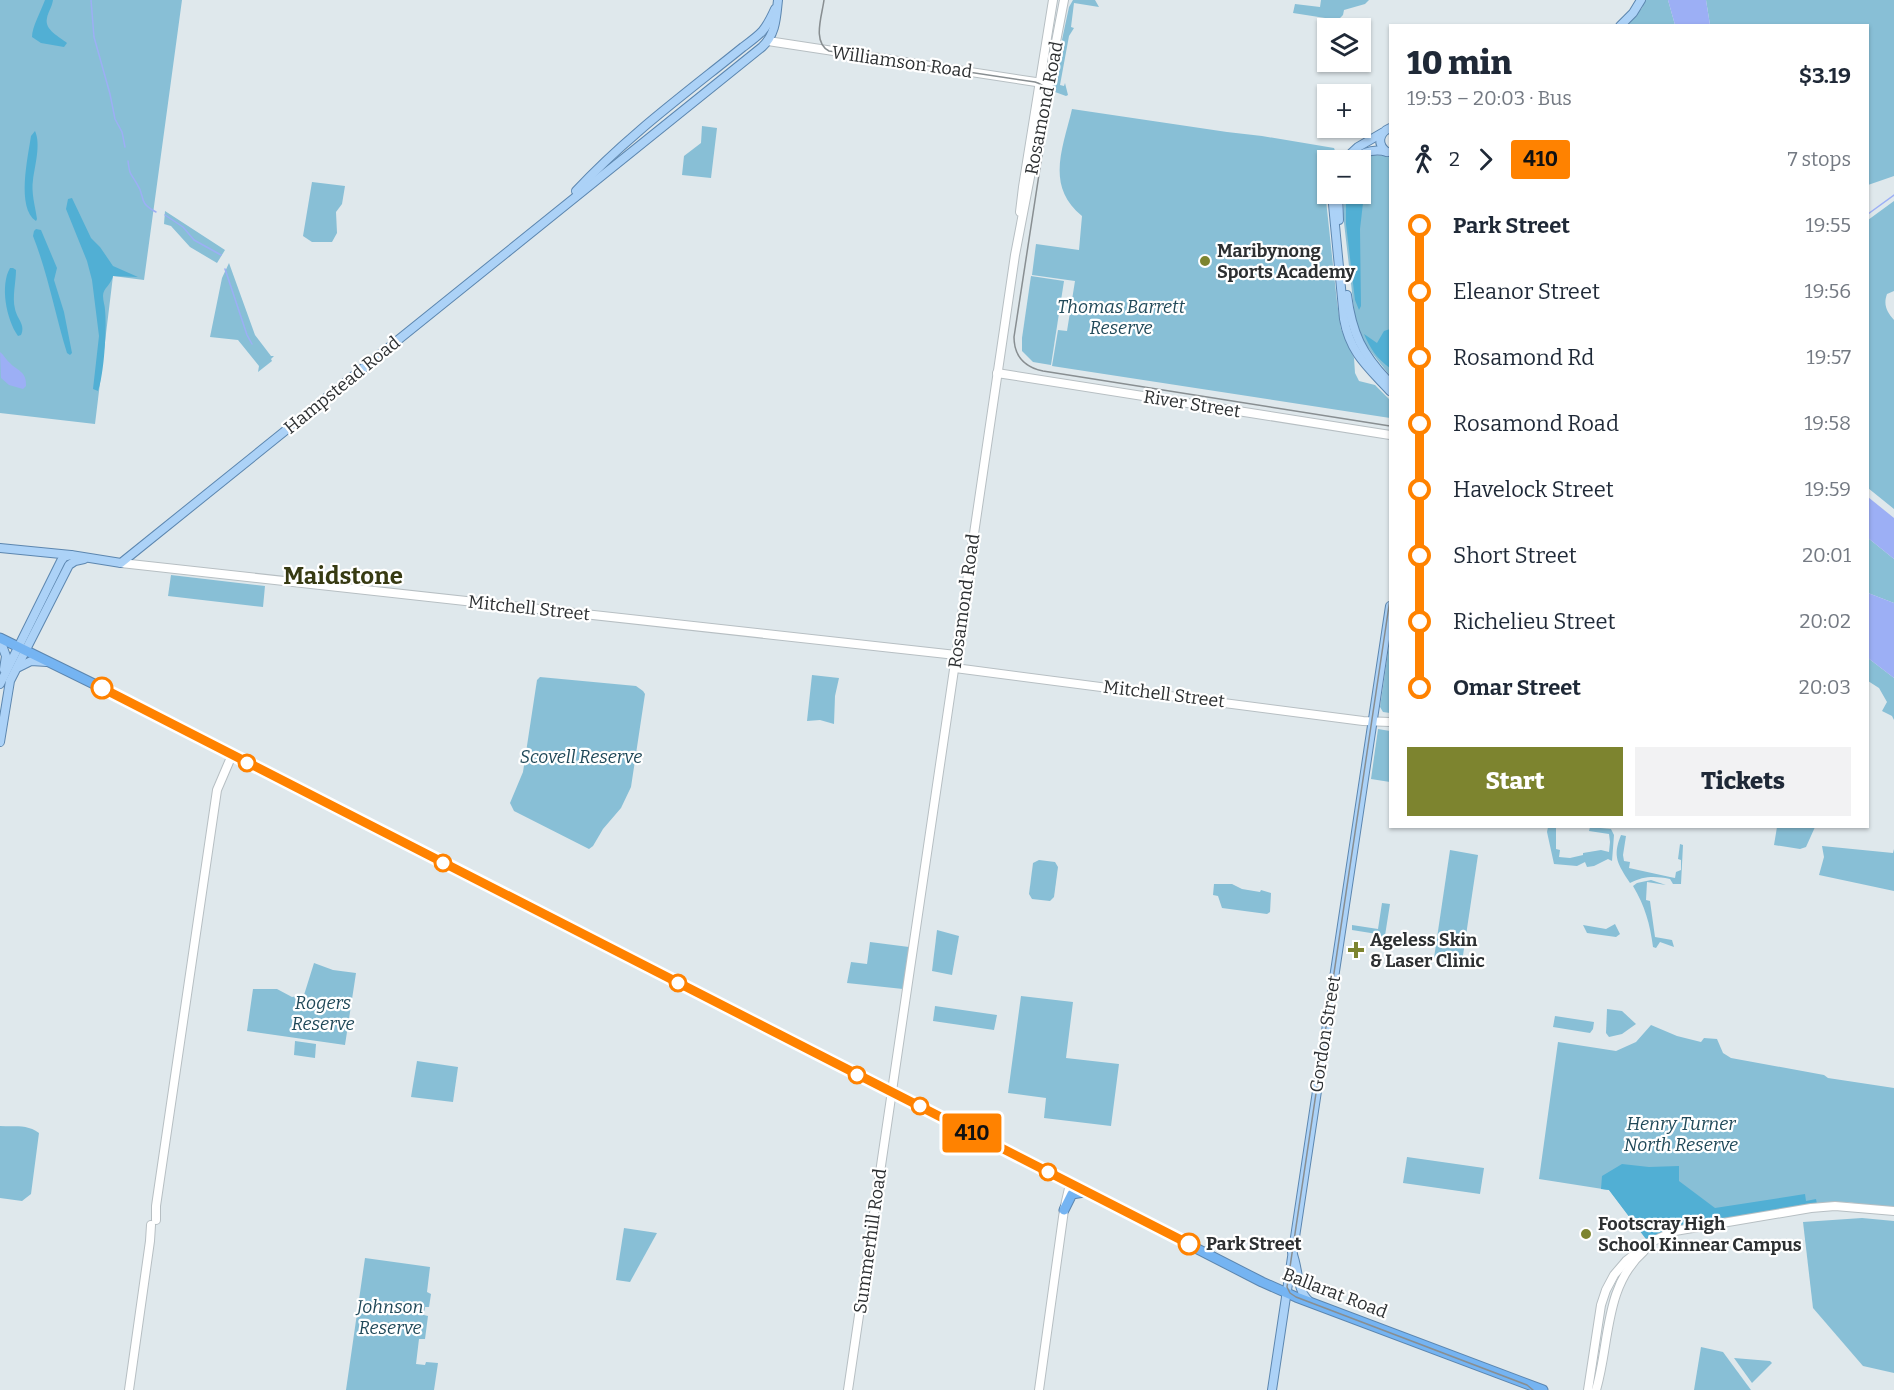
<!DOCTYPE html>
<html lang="en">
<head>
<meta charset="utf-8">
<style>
	body { margin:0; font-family:Bitter,serif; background:#f2f2f3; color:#1f2937; height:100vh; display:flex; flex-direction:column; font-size:22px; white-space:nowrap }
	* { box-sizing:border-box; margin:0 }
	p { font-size:20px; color:#747a83 }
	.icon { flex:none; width:33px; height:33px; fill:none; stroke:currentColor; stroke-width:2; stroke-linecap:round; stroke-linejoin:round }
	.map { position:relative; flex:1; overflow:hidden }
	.sheet { position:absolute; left:1389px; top:24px; width:480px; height:804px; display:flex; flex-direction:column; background:#fff; border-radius:0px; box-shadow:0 2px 4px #0004 }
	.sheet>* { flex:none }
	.badge { padding:0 12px; border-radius:4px; font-size:21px; line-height:39px }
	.tools { position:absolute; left:1317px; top:18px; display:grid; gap:12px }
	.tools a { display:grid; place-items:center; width:54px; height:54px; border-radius:0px; background:#fff; box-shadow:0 2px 4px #0004; font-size:30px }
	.map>.badge { position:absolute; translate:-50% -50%; box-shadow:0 0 0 3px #fff }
	.legs { display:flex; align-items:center; gap:9px; height:66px; padding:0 18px; font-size:20px }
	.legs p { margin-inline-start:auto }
	.overview { display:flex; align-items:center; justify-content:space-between; height:102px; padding:0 18px }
	h1 { font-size:33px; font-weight:800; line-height:45px }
	.cta { display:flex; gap:12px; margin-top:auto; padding:12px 18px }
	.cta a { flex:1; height:69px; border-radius:0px; background:#7d842f; color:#fff; font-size:24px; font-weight:800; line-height:69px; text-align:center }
	.cta a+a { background:#f2f2f3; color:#1f2937 }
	ul { padding:0 18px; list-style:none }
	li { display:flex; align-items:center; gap:21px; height:66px; font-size:22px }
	li i { display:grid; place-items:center; width:9px; height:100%; margin:0 8px; background:currentColor }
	li i::after { content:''; width:15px; height:15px; margin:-8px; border:4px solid; border-radius:50%; background:#fff }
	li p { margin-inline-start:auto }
	li:first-child i { background:linear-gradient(#0000 50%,currentColor 0) }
	li:last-child i { background:linear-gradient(currentColor 50%,#0000 0) }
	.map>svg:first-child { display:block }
	.green { fill:#88bfd6 }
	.forest { fill:#51afd4 }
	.water { fill:#9caff5 }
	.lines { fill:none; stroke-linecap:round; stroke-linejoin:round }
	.stream { stroke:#9caff5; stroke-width:1.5 }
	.secondary-casing { stroke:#b7bfc3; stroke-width:10 }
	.primary-casing { stroke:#5c86af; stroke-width:10 }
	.highway-casing { stroke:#5c86af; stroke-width:11 }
	.secondary { stroke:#fff; stroke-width:8 }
	.primary { stroke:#acd2f7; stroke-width:8 }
	.highway { stroke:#75b4f2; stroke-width:9 }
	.tram { stroke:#888e91; stroke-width:1.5 }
	.line-1-casing { stroke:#fff; stroke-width:14 }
	.line-1 { stroke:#ff8200; stroke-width:9 }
	.poi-dot { fill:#7d842f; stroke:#fff; stroke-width:2 }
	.stop-1-dot { fill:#fff; stroke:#ff8200; stroke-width:3 }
	.labels { text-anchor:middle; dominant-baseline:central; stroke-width:4.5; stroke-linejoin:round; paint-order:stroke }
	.street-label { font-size:18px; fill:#2d3032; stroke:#fff }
	.poi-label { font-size:18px; font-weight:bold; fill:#2d3032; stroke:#fff; text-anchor:start }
	.park-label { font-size:18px; font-style:italic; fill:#204959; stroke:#fff }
	.stop-label { font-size:18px; font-weight:bold; fill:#2d3032; stroke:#fff; text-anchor:start }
	.district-label { font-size:24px; font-weight:bold; fill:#373a12; stroke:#fff }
</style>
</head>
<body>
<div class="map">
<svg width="1894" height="1390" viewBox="0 0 1894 1390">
	<rect width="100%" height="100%" fill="#dfe8ec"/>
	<g class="green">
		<polygon points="0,0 182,0 144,280 113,276 95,424 0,413"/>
		<polygon points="1073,0 1095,0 1099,7 1074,3 1071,27 1074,28 1069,36 1060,85 1064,86 1065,83 1068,95 1066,96 1055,92 1052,87 1069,7"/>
		<polygon points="1321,0 1369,0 1365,4 1344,10 1343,15 1338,20 1293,13 1295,4 1320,7"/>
		<polygon points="1645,0 1668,0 1675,25 1625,26 1642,8"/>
		<polygon points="1706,0 1894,0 1894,176 1868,185 1868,26 1710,25"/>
		<path d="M1072 109 1227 132 1262 136 1334 148 1337 156 1336 160H1328L1325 191 1337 302 1341 329 1354 358 1355 373 1359 381 1375 385 1390 400V418L1052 366 1058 330 1067 331 1075 281 1032 275 1036 244 1079 250 1082 216C1045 186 1063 148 1072 109Z"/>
		<polygon points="702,126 717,128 711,178 682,175 684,156 701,143"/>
		<polygon points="1373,155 1390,156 1390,376 1362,340 1355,318 1343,214 1344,194 1360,194 1361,161"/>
		<polygon points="312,182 345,186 342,204 336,212 337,233 332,242 312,242 303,236"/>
		<path d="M1894 201V291L1887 294C1883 305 1887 312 1894 320V509L1868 488V220Z"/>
		<polygon points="165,211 225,250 217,263 190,247 171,226 164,224"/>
		<polygon points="229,263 255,335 271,356 274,356 271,359 272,361 258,372 259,366 238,340 210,337 222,278"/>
		<polygon points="1031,276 1064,281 1051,365 1033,362 1022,351 1022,338"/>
		<polygon points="1868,538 1894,559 1894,603 1868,593"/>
		<polygon points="171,575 265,586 263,607 168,596"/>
		<polygon points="1390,639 1390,713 1383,712 1380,707"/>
		<polygon points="1868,658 1894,678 1894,720 1892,716 1882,711 1887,702 1879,688 1868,681"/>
		<polygon points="812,675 839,678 835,696 834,724 820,720 807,721"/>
		<polygon points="540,677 636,686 643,691 645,694 631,787 621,808 603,829 593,846 589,849 514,811 510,803 523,772 537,680"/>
		<polygon points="1378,729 1390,731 1390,782 1371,779"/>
		<polygon points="1548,827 1556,827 1556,849 1560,850 1559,857 1570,858 1583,855 1583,853 1601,850 1609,852 1610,842 1609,834 1589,831 1590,827 1611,829 1614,835 1612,861 1608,859 1594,866 1587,867 1585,862 1577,866 1554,864 1547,832"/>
		<polygon points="1777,827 1777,826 1815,827 1806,847 1800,849 1774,845"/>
		<path d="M1621 835 1626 836 1623 855 1624 861 1630 862 1629 868 1670 877 1675 878 1676 872 1681 870V860L1678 859 1680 844 1683 845 1681 884H1673L1670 879C1654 876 1644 876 1630 883 1618 864 1612 857 1621 835Z"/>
		<polygon points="1822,846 1893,853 1894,849 1894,891 1819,875 1824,857"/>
		<polygon points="1450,850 1478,855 1462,962 1434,958"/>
		<polygon points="1039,860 1055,862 1058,867 1054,897 1050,901 1032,899 1029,894 1033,863"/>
		<path d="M1651 880 1666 885 1647 882 1646 900 1650 901 1655 937 1672 940 1674 947 1660 942 1656 948 1653 947C1650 924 1645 906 1633 886L1637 883Z"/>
		<polygon points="1214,884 1232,884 1242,889 1260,892 1261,890 1271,893 1270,912 1267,914 1222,908 1218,896 1213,895"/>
		<polygon points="1382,903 1390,904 1383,948 1375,947 1377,934 1352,930 1352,925 1378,929"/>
		<polygon points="1615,924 1620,934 1616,937 1587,933 1583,925 1606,929"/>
		<polygon points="937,930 959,936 952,975 932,971"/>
		<polygon points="870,942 909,947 903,989 847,983 851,962 867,964"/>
		<polygon points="314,963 333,970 356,973 345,1045 247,1031 253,989 277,989 292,997 304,995"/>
		<polygon points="1021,996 1073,1002 1066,1058 1119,1064 1111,1126 1044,1118 1046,1098 1008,1093"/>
		<polygon points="935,1006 997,1015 994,1030 933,1021"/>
		<polygon points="1607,1009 1622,1011 1636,1024 1622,1034 1609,1037 1606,1033"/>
		<polygon points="1555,1016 1594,1022 1593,1029 1590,1033 1553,1027"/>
		<polygon points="1651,1025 1677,1036 1701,1042 1704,1038 1717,1039 1723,1053 1731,1058 1824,1075 1828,1078 1894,1088 1894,1208 1846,1202 1801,1205 1683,1225 1646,1239 1609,1190 1539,1179 1558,1042 1616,1051 1636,1042"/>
		<polygon points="295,1041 316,1044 315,1058 294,1055"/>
		<polygon points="417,1061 458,1067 453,1102 411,1097"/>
		<path d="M0 1126C15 1127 27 1124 39 1133L31 1194 22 1201 0 1198Z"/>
		<polygon points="1407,1157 1484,1168 1480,1194 1403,1183"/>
		<polygon points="1862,1218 1894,1221 1894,1373 1863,1366 1813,1308 1803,1222"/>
		<polygon points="624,1228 657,1233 630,1282 616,1280"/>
		<polygon points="365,1258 430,1267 427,1292 431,1294 429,1307 425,1307 424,1315 428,1316 425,1339 419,1339 416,1364 425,1365 426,1362 438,1363 434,1390 346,1390"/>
		<polygon points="1701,1347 1723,1352 1751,1390 1694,1390"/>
		<polygon points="1734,1358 1770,1361 1772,1363 1752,1383"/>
	</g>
	<g class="forest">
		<path d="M45 0H53C52 7 48 12 47 18 44 30 60 37 67 43L64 47 41 43 32 37C32 27 41 11 45 0Z"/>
		<path d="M35 131C41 144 35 165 33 180 31 192 35 206 37 219L36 221C16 208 28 157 31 136Z"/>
		<polygon points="1349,194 1359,197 1363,203 1360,229 1361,306 1359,310 1355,300 1346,224 1346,198"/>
		<path d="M72 198 91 238 100 247 113 266 138 277 113 276C111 285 103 288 103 296 103 301 105 306 105 310 107 328 104 375 98 391L93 389 99 336 92 280 87 261 66 209 68 199Z"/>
		<path d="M36 229 41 230 57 268 54 280 64 312 72 353 70 355 67 353C55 314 48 274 33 236L34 231Z"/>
		<path d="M10 268H13L16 270C16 282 12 297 15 309 17 319 26 325 21 335L18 336C6 319 0 285 10 268Z"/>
		<path d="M1390 329V368C1377 359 1370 348 1364 334L1377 343 1384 331Z"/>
		<polygon points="1622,1164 1649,1167 1679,1166 1679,1181 1715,1208 1805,1194 1806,1201 1816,1199 1817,1204 1683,1225 1646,1239 1609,1190 1601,1189 1602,1176"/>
	</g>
	<g class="water">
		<polygon points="1668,0 1706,0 1710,25 1675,25"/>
		<path d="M0 352C4 355 6 360 10 363 17 371 27 371 26 386L23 389 9 385 1 378Z"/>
		<polygon points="1868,497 1894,518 1894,559 1868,538"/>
		<polygon points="1868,593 1894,603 1894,678 1868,658"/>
	</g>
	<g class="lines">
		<g class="stream">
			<polyline points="91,0 94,37 110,94 115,119 122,132 125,147"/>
			<path d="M128 161C130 176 130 172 137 184 146 197 137 202 156 212"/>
			<polyline points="1868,214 1894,195"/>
			<polyline points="165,215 183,227 194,240 221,255"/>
			<polyline points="225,269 247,335 252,344"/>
		</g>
		<defs>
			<g id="secondary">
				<polyline points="768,41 1049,84"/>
				<polyline points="1020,212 1023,187 1053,0"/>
				<polyline points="997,373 1390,435"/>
				<polyline points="121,563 956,655"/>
				<polyline points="955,668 1363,721 1390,722"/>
				<polyline points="156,1220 156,1206 217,790 232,755"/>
				<polyline points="129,1390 150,1241 151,1225"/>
				<polyline points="848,1390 1015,255 1064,0"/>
				<polyline points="1039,1390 1064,1210 1070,1184"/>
				<polyline points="1588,1390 1601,1305 1606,1290 1614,1275 1626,1261 1649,1243 1675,1231 1811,1208 1835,1206 1894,1211"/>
				<path d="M1596 1390C1610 1343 1604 1286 1644 1251"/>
			</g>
			<g id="primary">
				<polyline points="1620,26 1633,13 1641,0"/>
				<path d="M1387 152C1377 145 1378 133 1390 128"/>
				<polyline points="1344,160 1358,147 1382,133"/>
				<path d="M1353 160C1363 152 1374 148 1387 152"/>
				<path d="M576 191C626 137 686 93 743 47 762 33 765 31 775 9"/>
				<path d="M1332 194 1344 319C1350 353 1368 367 1390 391"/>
				<polyline points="1338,194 1339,220"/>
				<path d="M1347 295C1352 334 1362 353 1388 381"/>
				<path d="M0 548 71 555 121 563 762 47C776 34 776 18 778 0"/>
				<polyline points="0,640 6,656 4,669"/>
				<polyline points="19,667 31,661 47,662"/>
				<polyline points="0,684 61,561 64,557 71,555"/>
				<polyline points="0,742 10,681 69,565 75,561 84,559"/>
				<path d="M1292 1252C1299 1268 1296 1290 1309 1301"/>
				<polyline points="1272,1390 1390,606"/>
			</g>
			<g id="highway">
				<polyline points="0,638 98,686 1262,1282 1296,1297 1543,1390"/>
				<polyline points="1064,1210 1072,1194 1084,1192"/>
			</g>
		</defs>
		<use href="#secondary" class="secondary-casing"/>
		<use href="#primary" class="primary-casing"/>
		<use href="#highway" class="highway-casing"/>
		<use href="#secondary" class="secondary"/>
		<use href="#primary" class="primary"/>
		<use href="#highway" class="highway"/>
		<g class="tram">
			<path d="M824 0C822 16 812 42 829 51L1035 82C1045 85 1050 92 1050 103L1014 337C1014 356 1025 367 1043 371L1390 426"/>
			<polyline points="1390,599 1287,1287 1290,1293 1296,1297 1527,1385 1533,1390"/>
		</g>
	</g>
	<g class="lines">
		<defs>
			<polyline id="line-1" points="102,688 1189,1244"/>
		</defs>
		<use href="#line-1" class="line-1-casing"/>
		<use href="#line-1" class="line-1"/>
	</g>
	<g class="poi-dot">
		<circle cx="1205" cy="261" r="6"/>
		<path d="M1353 941h6v6h6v6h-6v6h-6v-6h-6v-6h6z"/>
		<circle cx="1586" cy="1234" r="6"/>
	</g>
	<g class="stop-1-dot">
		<circle cx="102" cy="688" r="10"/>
		<circle cx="247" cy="763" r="8"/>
		<circle cx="443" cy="863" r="8"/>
		<circle cx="678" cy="983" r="8"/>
		<circle cx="857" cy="1075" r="8"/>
		<circle cx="920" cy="1106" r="8"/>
		<circle cx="1048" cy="1172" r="8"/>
		<circle cx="1189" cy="1244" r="10"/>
	</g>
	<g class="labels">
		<g class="street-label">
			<text transform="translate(902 62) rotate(8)">Williamson Road</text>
			<text transform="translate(1044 108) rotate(-79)">Rosamond Road</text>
			<text transform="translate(342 385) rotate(-39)">Hampstead Road</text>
			<text transform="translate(1192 404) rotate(9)">River Street</text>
			<text transform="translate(964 601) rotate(-82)">Rosamond Road</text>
			<text transform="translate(529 608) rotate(6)">Mitchell Street</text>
			<text transform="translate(1164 694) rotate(7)">Mitchell Street</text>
			<text transform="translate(1325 1034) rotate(-81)">Gordon Street</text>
			<text transform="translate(870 1241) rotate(-82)">Summerhill Road</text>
			<text transform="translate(1335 1293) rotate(21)">Ballarat Road</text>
		</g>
		<g class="poi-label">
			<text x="1217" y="251">Maribynong<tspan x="1217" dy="21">Sports Academy</tspan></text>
			<text x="1370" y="940">Ageless Skin<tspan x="1370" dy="21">&amp; Laser Clinic</tspan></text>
			<text x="1598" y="1224">Footscray High<tspan x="1598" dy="21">School Kinnear Campus</tspan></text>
		</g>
		<g class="park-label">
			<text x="1121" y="307">Thomas Barrett<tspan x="1121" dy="21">Reserve</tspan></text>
			<text x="581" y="757">Scovell Reserve</text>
			<text x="323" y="1003">Rogers<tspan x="323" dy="21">Reserve</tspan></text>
			<text x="1681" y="1124">Henry Turner<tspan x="1681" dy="21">North Reserve</tspan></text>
			<text x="390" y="1307">Johnson<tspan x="390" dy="21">Reserve</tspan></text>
		</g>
		<g class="stop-label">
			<text x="1206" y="1244">Park Street</text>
		</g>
		<g class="district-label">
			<text x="343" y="576">Maidstone</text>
		</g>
	</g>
</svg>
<div class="tools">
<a><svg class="icon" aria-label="layers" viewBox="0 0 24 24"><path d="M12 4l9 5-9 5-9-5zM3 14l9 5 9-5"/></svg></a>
<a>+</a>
<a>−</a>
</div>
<b class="badge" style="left:972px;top:1133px;background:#ff8200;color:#111">410</b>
<section class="sheet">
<div class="overview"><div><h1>10 min</h1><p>19:53 – 20:03 · Bus</p></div><b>$3.19</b></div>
<div class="legs"><svg class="icon" aria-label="walk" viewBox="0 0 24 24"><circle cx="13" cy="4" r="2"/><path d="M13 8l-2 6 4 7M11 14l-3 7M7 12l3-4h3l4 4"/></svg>2<svg class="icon" aria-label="forward" viewBox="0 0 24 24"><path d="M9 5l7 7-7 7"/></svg><b class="badge" style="background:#ff8200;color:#111">410</b><p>7 stops</p></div>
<ul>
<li><i style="color:#ff8200"></i><b>Park Street</b><p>19:55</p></li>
<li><i style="color:#ff8200"></i><span>Eleanor Street</span><p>19:56</p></li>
<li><i style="color:#ff8200"></i><span>Rosamond Rd</span><p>19:57</p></li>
<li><i style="color:#ff8200"></i><span>Rosamond Road</span><p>19:58</p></li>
<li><i style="color:#ff8200"></i><span>Havelock Street</span><p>19:59</p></li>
<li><i style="color:#ff8200"></i><span>Short Street</span><p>20:01</p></li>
<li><i style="color:#ff8200"></i><span>Richelieu Street</span><p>20:02</p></li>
<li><i style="color:#ff8200"></i><b>Omar Street</b><p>20:03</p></li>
</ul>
<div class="cta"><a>Start</a><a>Tickets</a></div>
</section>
</div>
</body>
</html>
